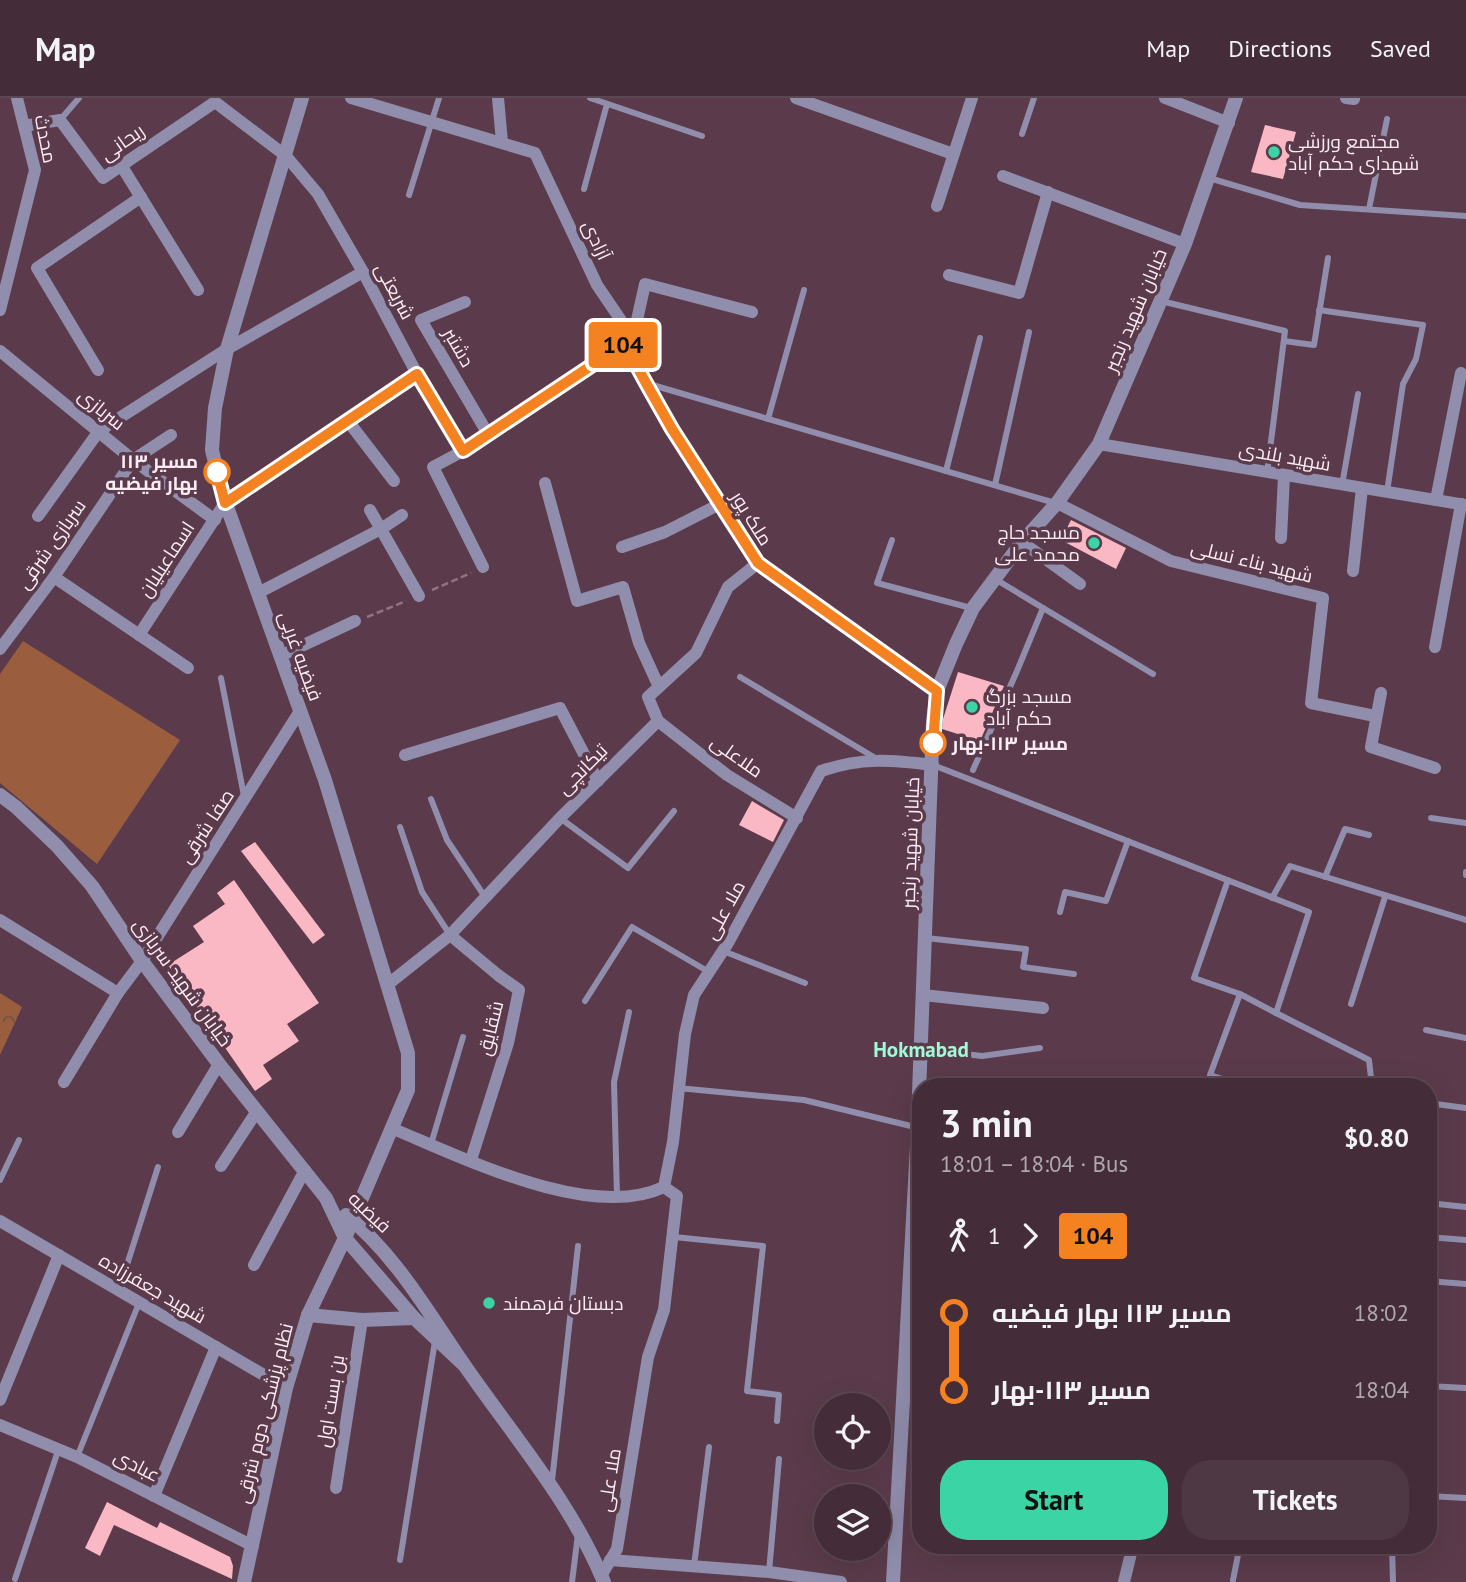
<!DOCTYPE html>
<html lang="en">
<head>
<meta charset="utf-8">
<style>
	body { margin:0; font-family:"PT Sans",Cairo,sans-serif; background:#4e3843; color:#f1f3f6; height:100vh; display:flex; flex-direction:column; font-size:26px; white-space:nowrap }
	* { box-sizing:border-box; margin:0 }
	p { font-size:23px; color:#afa7ae }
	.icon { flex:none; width:38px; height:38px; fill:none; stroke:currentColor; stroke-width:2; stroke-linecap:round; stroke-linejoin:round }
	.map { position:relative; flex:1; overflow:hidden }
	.drawer { position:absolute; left:912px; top:980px; width:525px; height:476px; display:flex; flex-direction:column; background:#442c38; border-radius:28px; box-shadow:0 7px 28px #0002,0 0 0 2px #5c4853 }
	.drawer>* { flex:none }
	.badge { padding:0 14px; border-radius:5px; font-size:24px; line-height:46px }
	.tools { position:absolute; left:814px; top:1295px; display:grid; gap:14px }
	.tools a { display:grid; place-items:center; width:77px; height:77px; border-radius:50%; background:#442c38; box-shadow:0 7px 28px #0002,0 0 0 2px #5c4853; font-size:35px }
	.map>.badge { position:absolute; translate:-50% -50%; box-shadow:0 0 0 4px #fff }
	.legs { display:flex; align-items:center; gap:10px; height:77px; padding:0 28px; font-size:23px }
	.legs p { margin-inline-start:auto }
	.overview { display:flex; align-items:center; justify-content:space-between; height:119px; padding:0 28px }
	h1 { font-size:38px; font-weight:800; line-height:52px }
	.action { display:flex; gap:14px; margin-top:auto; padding:14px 28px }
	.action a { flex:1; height:80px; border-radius:28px; background:#3bd4a4; color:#111; font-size:28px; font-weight:800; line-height:80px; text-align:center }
	.action a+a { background:#4e3843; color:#f1f3f6 }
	ul { padding:0 28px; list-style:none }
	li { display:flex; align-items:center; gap:24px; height:77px; font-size:26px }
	li i { display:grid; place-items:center; width:10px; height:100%; margin:0 9px; background:currentColor }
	li i::after { content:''; width:18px; height:18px; margin:-9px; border:5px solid; border-radius:50%; background:#442c38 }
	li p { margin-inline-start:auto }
	li:first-child i { background:linear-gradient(#0000 50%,currentColor 0) }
	li:last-child i { background:linear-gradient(currentColor 50%,#0000 0) }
	header { display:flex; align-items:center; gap:42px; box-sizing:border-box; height:98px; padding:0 35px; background:#442c38; border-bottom:2px solid #5c4853 }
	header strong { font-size:33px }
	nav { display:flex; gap:38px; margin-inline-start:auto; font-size:24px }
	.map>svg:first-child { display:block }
	.grass { fill:#9a5e3f }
	.park { fill:url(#park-crowns) }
	.building { fill:#fab8c4 }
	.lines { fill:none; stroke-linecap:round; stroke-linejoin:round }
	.path { stroke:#907482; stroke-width:2.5; stroke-dasharray:7 3.5; stroke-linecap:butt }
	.service { stroke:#908eac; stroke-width:6 }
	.minor { stroke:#908eac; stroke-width:12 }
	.tertiary { stroke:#908eac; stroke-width:14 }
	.line-1-casing { stroke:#fff; stroke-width:16 }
	.line-1 { stroke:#f58220; stroke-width:10 }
	.poi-dot { fill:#3bd4a4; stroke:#5b3b4b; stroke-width:2.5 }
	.stop-1-dot { fill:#fff; stroke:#f58220; stroke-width:3.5 }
	.labels { text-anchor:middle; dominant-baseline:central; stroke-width:7; stroke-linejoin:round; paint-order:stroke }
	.street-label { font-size:19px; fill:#fdecf4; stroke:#5b3b4b }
	.poi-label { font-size:19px; fill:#fdecf4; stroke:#5b3b4b; text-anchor:start }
	.stop-label { font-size:19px; font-weight:bold; fill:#fdecf4; stroke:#5b3b4b; text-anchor:end }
	.neighbourhood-label { font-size:21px; font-weight:bold; fill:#a0fad6; stroke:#5b3b4b }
</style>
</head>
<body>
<header>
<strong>Map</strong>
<nav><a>Map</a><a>Directions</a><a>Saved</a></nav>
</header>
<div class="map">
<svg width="1466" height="1484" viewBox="0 0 1466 1484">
	<defs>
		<pattern id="park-crowns" width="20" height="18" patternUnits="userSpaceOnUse" patternTransform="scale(1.75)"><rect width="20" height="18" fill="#9a5e3f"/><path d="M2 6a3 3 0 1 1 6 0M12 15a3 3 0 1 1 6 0" fill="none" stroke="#6f5144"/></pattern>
	</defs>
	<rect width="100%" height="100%" fill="#5b3b4b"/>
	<polygon class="grass" points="23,543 180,642 97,766 0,685 0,576"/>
	<polygon class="park" points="0,895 22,909 0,957"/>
	<g class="building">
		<polygon points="1265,27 1296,34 1283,81 1251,74"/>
		<polygon points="1071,422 1126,450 1116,471 1061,442"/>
		<polygon points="958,574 1004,588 980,643 942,631 943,621"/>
		<polygon points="752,703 784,722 773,744 739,727"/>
		<polygon points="255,744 325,837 313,846 241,753"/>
		<polygon points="234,782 319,905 287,926 299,943 263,967 272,981 255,993 168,867 204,844 193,828 225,806 217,795"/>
		<polygon points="107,1404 157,1430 160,1424 230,1459 233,1468 232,1481 114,1427 100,1458 85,1450"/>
	</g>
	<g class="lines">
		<g class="path">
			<polyline points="432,492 471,475"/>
			<polyline points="367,519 406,503"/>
		</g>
		<g class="service">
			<polyline points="590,0 702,38"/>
			<polyline points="60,22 79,0"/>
			<polyline points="1022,36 1034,0"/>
			<polyline points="1209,80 1300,107 1466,118"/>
			<polyline points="584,91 607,6"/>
			<polyline points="409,97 439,0"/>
			<polyline points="1369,111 1387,21"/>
			<polyline points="1161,203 1285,233 1267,375"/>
			<polyline points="1319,212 1423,227 1416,261 1403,286 1387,394"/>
			<polyline points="1284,243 1314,247 1328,160"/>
			<polyline points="649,286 1055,405"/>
			<polyline points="768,321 804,192"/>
			<polyline points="946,373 980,240"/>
			<polyline points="995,387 1029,234"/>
			<polyline points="1342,387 1358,296"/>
			<polyline points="892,442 877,485 971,510"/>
			<polyline points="995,481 1153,576"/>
			<polyline points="740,579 877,661"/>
			<polyline points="221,580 244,698"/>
			<polyline points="933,667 1309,814 1276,915 1369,962 1372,989"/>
			<polyline points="973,672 1017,573 1043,510"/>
			<polyline points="431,701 447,742 485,799"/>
			<polyline points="560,720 628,770 674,713"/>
			<polyline points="1431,720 1466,725"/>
			<polyline points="400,729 422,794 450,837"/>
			<polyline points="1466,774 1466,777"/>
			<polyline points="1325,779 1345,731 1369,737"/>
			<polyline points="1228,782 1194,880 1240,896 1276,915"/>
			<polyline points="1272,800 1290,768 1466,822"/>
			<polyline points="1060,814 1065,794 1106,803 1128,743"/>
			<polyline points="926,840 1026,851 1023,869 1074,876"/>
			<polyline points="723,853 805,885"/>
			<polyline points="1240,896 1210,977 1247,989"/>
			<polyline points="585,903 632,829 709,874"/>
			<polyline points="1351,906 1385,799"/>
			<polyline points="1426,932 1466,940"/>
			<polyline points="921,951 982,958 1040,950"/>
			<polyline points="678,990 804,1002 919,1030"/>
			<polyline points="1428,1005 1466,1010"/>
			<polyline points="431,1046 463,939"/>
			<polyline points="0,1082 19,1042"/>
			<polyline points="617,1098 614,984 629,914"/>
			<polyline points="1428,1105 1466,1109"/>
			<polyline points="674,1139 763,1148 747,1293 779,1297 777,1323"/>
			<polyline points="1428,1139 1466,1142"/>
			<polyline points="1428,1183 1466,1186"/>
			<polyline points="119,1192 158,1069"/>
			<polyline points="1428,1288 1466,1290"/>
			<polyline points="77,1359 139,1205"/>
			<polyline points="552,1383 578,1148"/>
			<polyline points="1428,1398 1466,1400"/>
			<polyline points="1392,1447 1393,1484"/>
			<polyline points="400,1462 435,1243"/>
			<polyline points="694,1468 709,1349"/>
			<polyline points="769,1474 779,1361"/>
			<polyline points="15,1481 59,1350"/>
			<polyline points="1233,1482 1240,1447"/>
			<polyline points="572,1484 578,1436"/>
		</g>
		<g class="minor">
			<polyline points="351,0 535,55 597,187 633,240"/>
			<polyline points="498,0 502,44"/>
			<polyline points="796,0 953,56"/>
			<polyline points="1165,0 1229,25"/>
			<polyline points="1346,0 1354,1"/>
			<polyline points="24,28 60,22 103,80 215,4 286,58 318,96 363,174 417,276 463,353"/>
			<polyline points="121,67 198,192"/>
			<polyline points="1003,78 1185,146"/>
			<polyline points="937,108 972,0"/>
			<polyline points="949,177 1019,195 1048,94"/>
			<polyline points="465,204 421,222 488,336"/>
			<polyline points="0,212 35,72 17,0"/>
			<polyline points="752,214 645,186 633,240 633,263 672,331 758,465 937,593"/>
			<polyline points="0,253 133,362 215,422"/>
			<polyline points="98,272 37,170 141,99"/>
			<polyline points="348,323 394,383"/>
			<polyline points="1099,346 1466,407"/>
			<polyline points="545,385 577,503 623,489 639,545 659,589"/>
			<polyline points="1436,402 1461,275"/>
			<polyline points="1057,405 1171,463 1323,500 1311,605 1375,618"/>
			<polyline points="370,412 419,498"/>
			<polyline points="38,418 99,333 227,251 363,174"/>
			<polyline points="1281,440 1284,378"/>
			<polyline points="1022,444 1080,486"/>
			<polyline points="622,449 665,434 720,406"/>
			<polyline points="758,465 728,489 696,555 648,599 658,623 727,677 797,720"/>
			<polyline points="483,469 433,369 463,353 633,240"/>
			<polyline points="1353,473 1362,390"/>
			<polyline points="54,479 188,570"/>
			<polyline points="258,495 381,431 402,417"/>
			<polyline points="139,537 225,405 417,276"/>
			<polyline points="1435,549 1461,406"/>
			<polyline points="0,551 54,479 133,362 171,337"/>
			<polyline points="280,558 355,523"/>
			<polyline points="1381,595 1371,649 1435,670"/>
			<polyline points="405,657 560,610 598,683"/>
			<polyline points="0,822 118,895"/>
			<polyline points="450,837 498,877 519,892 508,945 471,1062"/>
			<polyline points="387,887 450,837 560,720 658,623"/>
			<polyline points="923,897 1043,910"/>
			<polyline points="64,984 118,895 142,863 300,613"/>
			<path d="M391 1030C462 1059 590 1124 664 1089L673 1044 685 936 694 897 728 845 821 673C862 659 891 662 933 667"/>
			<polyline points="178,1034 219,966"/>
			<polyline points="221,1068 257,1013"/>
			<polyline points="0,1123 286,1290"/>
			<polyline points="254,1167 305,1072"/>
			<polyline points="905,1257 920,1259"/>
			<polyline points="0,1302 59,1157"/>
			<polyline points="0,1327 77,1359 253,1448"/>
			<polyline points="336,1390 362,1222"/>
			<polyline points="154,1398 216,1249"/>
			<polyline points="610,1462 769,1474 841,1484"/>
			<polyline points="601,1478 617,1451 648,1259 664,1212 677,1098 664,1089"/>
			<polyline points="1124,1484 1133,1447"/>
		</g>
		<g class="tertiary">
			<polyline points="0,697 16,709 57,748 92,788 142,863 219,966 326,1100 345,1140 414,1220 464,1267"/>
			<path d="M346 1117C396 1157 429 1216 465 1268 514 1339 571 1404 604 1484"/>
			<polyline points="308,1217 362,1222 414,1220"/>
			<polyline points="244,1484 286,1290 308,1217 345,1140 408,992 408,955 325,682 222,395 212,352 215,310 227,251 302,0"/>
			<polyline points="893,1484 917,1048 933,623 937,593 956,546 973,510 1022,444 1057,405 1099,346 1185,146 1236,0"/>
		</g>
	</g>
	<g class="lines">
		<defs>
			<polyline id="line-1" points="217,374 225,405 417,276 463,353 633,240 634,263 646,285 672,331 758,465 937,593 933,645"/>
		</defs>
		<use href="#line-1" class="line-1-casing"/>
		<use href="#line-1" class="line-1"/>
	</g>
	<g class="poi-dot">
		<circle cx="1274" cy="54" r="7"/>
		<circle cx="1094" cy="445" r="7"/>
		<circle cx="972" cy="609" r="7"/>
		<circle cx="489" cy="1205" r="7"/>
	</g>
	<g class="stop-1-dot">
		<circle cx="217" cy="374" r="12"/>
		<circle cx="933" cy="645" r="12"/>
	</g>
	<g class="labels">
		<g class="street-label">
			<text transform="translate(46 41) rotate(79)">محدث</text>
			<text transform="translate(122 44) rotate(-35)">ریحانی</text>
			<text transform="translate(597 142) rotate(65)">آزادی</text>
			<text transform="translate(395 193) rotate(62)">شریعتی</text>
			<text transform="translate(1135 212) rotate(-67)">خیابان شهید رنجبر</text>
			<text transform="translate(459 249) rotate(60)">دشتبر</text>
			<text transform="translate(102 311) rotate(39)">سربازی</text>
			<text transform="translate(1285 358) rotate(10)">شهید بلندی</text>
			<text transform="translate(752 420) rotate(58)">ملک پور</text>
			<text transform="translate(51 446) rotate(-55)">سربازی شرقی</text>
			<text transform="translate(166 461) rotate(-57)">اسماعیلیان</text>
			<text transform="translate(1252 463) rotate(14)">شهید بناء نسلی</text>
			<text transform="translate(301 558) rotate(70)">فیضیه غربی</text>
			<text transform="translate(737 658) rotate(35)">ملاعلی</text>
			<text transform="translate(582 671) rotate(-45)">تیکانچی</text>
			<text transform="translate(206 728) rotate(-57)">صفا شرقی</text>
			<text transform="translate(910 745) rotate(-88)">خیابان شهید رنجبر</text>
			<text transform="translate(724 812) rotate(-61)">ملا علی</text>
			<text transform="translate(183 884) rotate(54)">خیابان شهید سربازی</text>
			<text transform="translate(490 930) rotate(-76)">شقایق</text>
			<text transform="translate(370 1114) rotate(43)">فیضیه</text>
			<text transform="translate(153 1190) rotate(30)">شهید جعفرزاده</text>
			<text transform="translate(330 1303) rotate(-81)">بن بست اول</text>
			<text transform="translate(264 1315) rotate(-76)">نظام پزشکی دوم شرقی</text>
			<text transform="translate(137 1367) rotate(27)">عبادی</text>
			<text transform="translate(609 1382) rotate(-81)">ملا علی</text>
		</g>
		<g class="poi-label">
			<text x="1288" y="43">مجتمع ورزشی<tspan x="1288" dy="22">شهدای حکم آباد</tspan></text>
			<text x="1080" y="434" text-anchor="end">مسجد حاج<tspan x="1080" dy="22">محمد علی</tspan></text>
			<text x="986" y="598">مسجد بزرگ<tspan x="986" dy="22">حکم آباد</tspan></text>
			<text x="503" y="1205">دبستان فرهمند</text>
		</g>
		<g class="stop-label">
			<text x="198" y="363">مسیر ۱۱۳<tspan x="198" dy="22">بهار فیضیه</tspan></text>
			<text x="952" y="645" text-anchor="start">مسیر ۱۱۳-بهار</text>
		</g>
		<g class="neighbourhood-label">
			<text x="921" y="951">Hokmabad</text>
		</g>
	</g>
</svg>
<div class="tools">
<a><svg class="icon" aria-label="locate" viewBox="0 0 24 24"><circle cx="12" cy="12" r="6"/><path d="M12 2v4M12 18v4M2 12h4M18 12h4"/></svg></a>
<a><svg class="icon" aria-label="layers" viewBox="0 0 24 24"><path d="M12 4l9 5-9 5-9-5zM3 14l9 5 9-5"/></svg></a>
</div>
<b class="badge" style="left:623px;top:247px;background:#f58220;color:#111">104</b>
<section class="drawer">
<div class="overview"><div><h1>3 min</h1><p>18:01 – 18:04 · Bus</p></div><b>$0.80</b></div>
<div class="legs"><svg class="icon" aria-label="walk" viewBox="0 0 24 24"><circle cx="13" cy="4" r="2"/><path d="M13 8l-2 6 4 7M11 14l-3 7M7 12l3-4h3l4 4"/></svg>1<svg class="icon" aria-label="forward" viewBox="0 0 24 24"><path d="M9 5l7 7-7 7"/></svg><b class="badge" style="background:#f58220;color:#111">104</b></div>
<ul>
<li><i style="color:#f58220"></i><b>مسیر ۱۱۳ بهار فیضیه</b><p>18:02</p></li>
<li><i style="color:#f58220"></i><b>مسیر ۱۱۳-بهار</b><p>18:04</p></li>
</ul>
<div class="action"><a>Start</a><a>Tickets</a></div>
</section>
</div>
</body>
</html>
